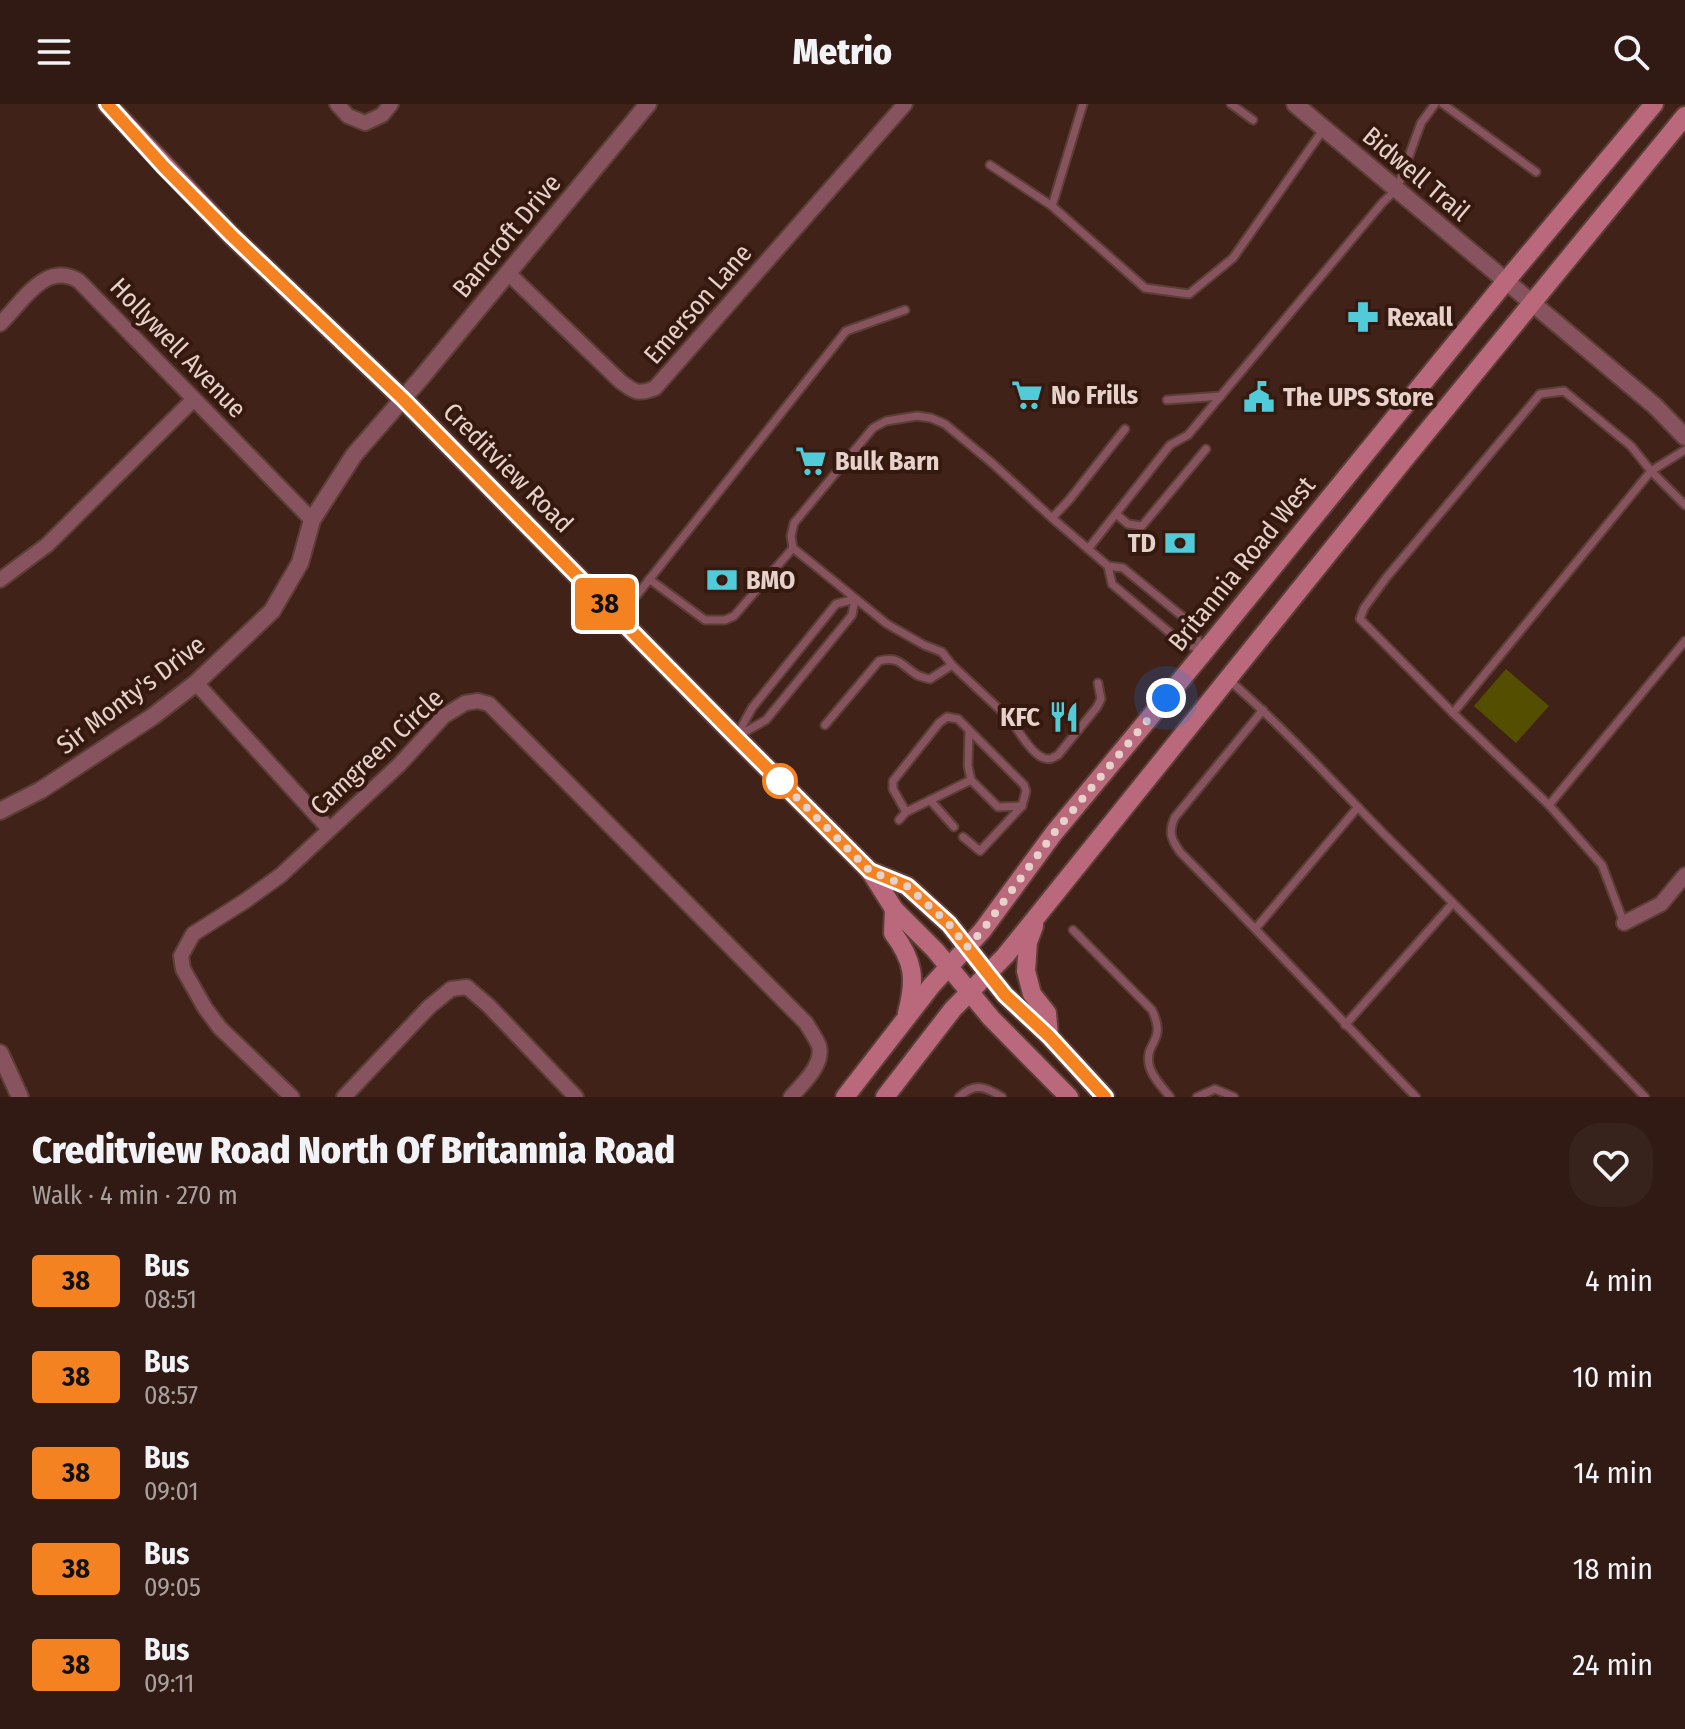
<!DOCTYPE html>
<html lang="en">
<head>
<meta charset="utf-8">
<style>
	body { margin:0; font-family:"Fira Sans Condensed",sans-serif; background:#38231c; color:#f1f3f6; height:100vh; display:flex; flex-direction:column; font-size:30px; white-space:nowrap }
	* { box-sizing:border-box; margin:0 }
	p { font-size:26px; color:#a8a1a0 }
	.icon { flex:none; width:44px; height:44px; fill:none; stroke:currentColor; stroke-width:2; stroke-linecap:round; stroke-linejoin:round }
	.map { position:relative; height:993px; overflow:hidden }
	.side { display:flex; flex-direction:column; background:#301a13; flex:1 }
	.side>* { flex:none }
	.badge { padding:0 16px; border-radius:6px; font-size:28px; line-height:52px }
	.you { position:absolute; width:40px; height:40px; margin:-20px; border:6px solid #fff; border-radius:50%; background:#1a73e8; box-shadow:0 0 0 12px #1a73e833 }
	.map>.badge { position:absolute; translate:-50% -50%; box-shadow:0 0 0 4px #fff }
	.round { display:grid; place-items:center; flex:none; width:84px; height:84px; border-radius:32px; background:#38231c }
	.overview { display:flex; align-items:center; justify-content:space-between; height:136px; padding:0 32px }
	h1 { font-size:38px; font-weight:800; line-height:60px }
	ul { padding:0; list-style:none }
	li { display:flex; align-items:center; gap:24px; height:96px; padding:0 32px }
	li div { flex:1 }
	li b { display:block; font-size:30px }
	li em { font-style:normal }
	li .badge { min-width:88px; font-weight:700; text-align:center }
	header { display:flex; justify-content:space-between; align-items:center; height:104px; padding:0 32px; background:#301a13; font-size:36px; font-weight:800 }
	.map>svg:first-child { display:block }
	.green { fill:#544f00 }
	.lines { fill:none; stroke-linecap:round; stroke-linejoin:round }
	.service-casing { stroke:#5b3e35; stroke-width:11 }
	.minor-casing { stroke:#5b3e35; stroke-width:18 }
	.tertiary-casing { stroke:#5b3e35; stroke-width:20 }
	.secondary-casing { stroke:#5b3e35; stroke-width:22 }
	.service { stroke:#87535f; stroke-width:7 }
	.minor { stroke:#87535f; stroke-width:14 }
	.tertiary { stroke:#87535f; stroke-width:16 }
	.secondary { stroke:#ba687c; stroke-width:18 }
	.line-casing { stroke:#fff; stroke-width:18 }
	.line { stroke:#f58220; stroke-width:12 }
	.walk { stroke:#e6d2cb; stroke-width:8; stroke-dasharray:0 14.4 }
	.stop-dot { fill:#fff; stroke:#f58220; stroke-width:4 }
	.labels { text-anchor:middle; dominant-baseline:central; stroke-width:8; stroke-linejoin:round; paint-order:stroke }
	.street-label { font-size:26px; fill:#e6d2cb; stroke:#35190f }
	.poi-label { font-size:26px; font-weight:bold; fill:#e6d2cb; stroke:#35190f; text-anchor:start }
</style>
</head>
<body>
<header><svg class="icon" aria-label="menu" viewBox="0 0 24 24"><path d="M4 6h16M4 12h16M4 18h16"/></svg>Metrio<svg class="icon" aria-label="search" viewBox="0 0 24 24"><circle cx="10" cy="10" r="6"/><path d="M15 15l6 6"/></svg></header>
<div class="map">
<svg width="1685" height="993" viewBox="0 0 1685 993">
	<rect width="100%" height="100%" fill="#402219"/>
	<polygon class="green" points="1506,565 1549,602 1516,639 1474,602"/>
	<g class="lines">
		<defs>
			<g id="service">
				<polyline points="1231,0 1253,16"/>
				<polyline points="1443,0 1536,68"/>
				<polyline points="990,61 1052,102 1145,184 1189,190 1233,154 1323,26"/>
				<polyline points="1052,102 1083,0"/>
				<polyline points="1167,296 1221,292"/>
				<polyline points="1116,410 1128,420 1142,422 1206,345"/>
				<polyline points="1052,414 1069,396 1125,325"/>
				<polyline points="1088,445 1170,341 1188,331 1383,98 1397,85 1421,19 1435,0"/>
				<polyline points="1108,462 1112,480 1175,533 1201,547"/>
				<polyline points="649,475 705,516 725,516 734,512 793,444"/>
				<polygon points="855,495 852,511 766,616 736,633 752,604 836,500"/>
				<polyline points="618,509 637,491 846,227 905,206"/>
				<path d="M1229 576C1284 624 1333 678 1384 730 1471 817 1559 904 1645 993"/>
				<path d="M1098 579 1101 595 1097 603 1058 651C1053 654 1050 656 1044 654 1033 651 1018 627 1012 617L952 561 942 548 924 541 887 520 793 444 791 432 794 419 873 324 886 317 917 312 931 314 945 320 992 359 1052 414 1108 462 1123 464 1188 517 1203 546"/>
				<path d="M1263 606 1175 713C1168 728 1171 735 1180 748 1260 828 1337 912 1416 993"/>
				<polyline points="1453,609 1651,367 1685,346"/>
				<path d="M825 621 879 557C900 552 901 561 917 571 919 572 928 575 930 575L952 561"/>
				<polyline points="969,627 968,662 971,676"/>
				<polyline points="930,696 954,723"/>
				<polyline points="1549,701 1685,537"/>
				<polyline points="906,708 893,685 893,677 939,619 947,613 958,615 1024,681 1026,687 1022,702 980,747 963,733"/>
				<polyline points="899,716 906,708 971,676 998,703 1022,702"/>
				<polyline points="1624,819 1602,761 1549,701 1453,609 1360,515 1364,504 1386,474 1540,290 1564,287 1631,342 1651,367 1685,401"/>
				<polyline points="1256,824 1358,703"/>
				<path d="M1073 826 1152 906C1167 938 1145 937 1149 960 1151 972 1163 984 1170 993"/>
				<polyline points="1345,921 1453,799"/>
				<path d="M959 993C975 978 986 983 1002 993"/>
				<polyline points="1197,993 1215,985 1234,993"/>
			</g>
			<g id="minor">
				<polyline points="337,0 348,12 365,19 382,11 391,0"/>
				<path d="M508 169 620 277C634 288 638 291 655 284L905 0"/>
				<path d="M0 220C22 199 45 156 79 177L312 416"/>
				<polyline points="0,476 47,441 194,295"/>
				<polyline points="196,579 329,725"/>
				<polyline points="1624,819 1661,800 1685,771"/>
				<path d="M292 993 220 924 205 904 183 865 181 852 193 830 245 797 281 771 399 661 444 612 465 599 478 597 489 600 806 919C810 926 816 934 819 942 824 961 802 980 791 993"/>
				<polyline points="344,993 429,903 451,885 467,883 489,902 576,993"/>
			</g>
			<g id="tertiary">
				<polyline points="1295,0 1655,302 1685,333"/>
				<polyline points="0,707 41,686 152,613 196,579 272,507 300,459 312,416 354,351 421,274 648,0"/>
				<polyline points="0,949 20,993"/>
			</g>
			<g id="secondary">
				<polyline points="107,0 231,131 403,295 736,633 870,767 894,805 935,846 991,914 1069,993"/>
				<polyline points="870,767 907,782 949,820 1005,891 1049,932 1105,993"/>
				<path d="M894 805 893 829C914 857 916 875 907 909"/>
				<polyline points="1034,822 1028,838 1026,867 1032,890 1047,909 1049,932"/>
				<polyline points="845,993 932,881 982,827 1054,729 1204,548 1506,177 1654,0"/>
				<polyline points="885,993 953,905 1005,852 1407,352 1685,12"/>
			</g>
		</defs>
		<use href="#service" class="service-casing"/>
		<use href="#minor" class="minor-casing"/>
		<use href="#tertiary" class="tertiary-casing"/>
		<use href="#secondary" class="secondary-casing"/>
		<use href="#service" class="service"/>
		<use href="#minor" class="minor"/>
		<use href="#tertiary" class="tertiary"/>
		<use href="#secondary" class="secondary"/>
	</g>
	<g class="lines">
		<defs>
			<polyline id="line" points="107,0 164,63 231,131 403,295 736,633 870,767 907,782 949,820 1005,891 1049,932 1105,993"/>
		</defs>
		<use href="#line" class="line-casing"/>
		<use href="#line" class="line"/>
		<polyline class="walk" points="780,677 773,670 870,767 907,782 949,820 967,843 982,827 1054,729 1166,594"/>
	</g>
	<defs>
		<symbol id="pharmacy-bare" viewBox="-9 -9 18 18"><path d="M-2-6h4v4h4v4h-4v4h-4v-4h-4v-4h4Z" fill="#52cbd9" stroke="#35190f" stroke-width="2.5" paint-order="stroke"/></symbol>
		<symbol id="supermarket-bare" viewBox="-9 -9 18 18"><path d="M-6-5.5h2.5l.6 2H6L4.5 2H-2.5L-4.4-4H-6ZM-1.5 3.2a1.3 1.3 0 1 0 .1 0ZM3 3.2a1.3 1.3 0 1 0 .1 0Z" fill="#52cbd9" stroke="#35190f" stroke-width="2.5" paint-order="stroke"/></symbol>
		<symbol id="civic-bare" viewBox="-9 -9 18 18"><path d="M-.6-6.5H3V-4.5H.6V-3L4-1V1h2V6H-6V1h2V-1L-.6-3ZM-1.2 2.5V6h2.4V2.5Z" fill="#52cbd9" stroke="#35190f" stroke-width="2.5" paint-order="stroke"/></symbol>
		<symbol id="bank-bare" viewBox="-9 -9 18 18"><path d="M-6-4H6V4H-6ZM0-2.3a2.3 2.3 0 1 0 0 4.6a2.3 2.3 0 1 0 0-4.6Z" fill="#52cbd9" stroke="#35190f" stroke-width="2.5" paint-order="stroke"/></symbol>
		<symbol id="restaurant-bare" viewBox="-9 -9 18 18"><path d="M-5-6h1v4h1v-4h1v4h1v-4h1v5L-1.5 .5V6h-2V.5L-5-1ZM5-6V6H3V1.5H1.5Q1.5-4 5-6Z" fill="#52cbd9" stroke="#35190f" stroke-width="2.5" paint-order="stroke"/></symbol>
	</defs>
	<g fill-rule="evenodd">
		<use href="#pharmacy-bare" x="1341" y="191" width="44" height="44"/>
		<use href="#supermarket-bare" x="1005" y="269" width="44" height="44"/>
		<use href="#civic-bare" x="1237" y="271" width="44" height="44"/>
		<use href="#supermarket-bare" x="789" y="335" width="44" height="44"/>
		<use href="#bank-bare" x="1158" y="417" width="44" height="44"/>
		<use href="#bank-bare" x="700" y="454" width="44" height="44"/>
		<use href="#restaurant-bare" x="1042" y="591" width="44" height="44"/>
	</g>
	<circle class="stop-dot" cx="780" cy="677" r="16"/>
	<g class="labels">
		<g class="street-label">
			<text transform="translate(1416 70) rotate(40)">Bidwell Trail</text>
			<text transform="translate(507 132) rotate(-50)">Bancroft Drive</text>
			<text transform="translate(698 200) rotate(-49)">Emerson Lane</text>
			<text transform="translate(178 244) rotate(46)">Hollywell Avenue</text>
			<text transform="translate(508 364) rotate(45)">Creditview Road</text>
			<text transform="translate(1242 460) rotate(-51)">Britannia Road West</text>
			<text transform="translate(131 591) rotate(-37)">Sir Monty's Drive</text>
			<text transform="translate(377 648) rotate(-43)">Camgreen Circle</text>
		</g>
		<g class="poi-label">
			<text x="1387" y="213">Rexall</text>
			<text x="1051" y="291">No Frills</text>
			<text x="1283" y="293">The UPS Store</text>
			<text x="835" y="357">Bulk Barn</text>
			<text x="1156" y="439" text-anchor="end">TD</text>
			<text x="746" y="476">BMO</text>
			<text x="1040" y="613" text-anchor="end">KFC</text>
		</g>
	</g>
</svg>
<div class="you" style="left:1166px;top:594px"></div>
<b class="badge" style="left:605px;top:500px;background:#f58220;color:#111">38</b>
</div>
<section class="side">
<div class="overview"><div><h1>Creditview Road North Of Britannia Road</h1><p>Walk · 4 min · 270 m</p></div><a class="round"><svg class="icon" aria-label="heart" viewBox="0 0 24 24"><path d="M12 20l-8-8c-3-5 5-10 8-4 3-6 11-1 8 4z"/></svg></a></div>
<ul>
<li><span class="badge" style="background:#f58220;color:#111">38</span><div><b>Bus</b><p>08:51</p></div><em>4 min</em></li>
<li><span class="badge" style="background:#f58220;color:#111">38</span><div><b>Bus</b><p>08:57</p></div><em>10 min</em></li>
<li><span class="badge" style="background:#f58220;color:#111">38</span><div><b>Bus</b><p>09:01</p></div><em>14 min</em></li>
<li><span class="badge" style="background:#f58220;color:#111">38</span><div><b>Bus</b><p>09:05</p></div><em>18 min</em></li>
<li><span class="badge" style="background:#f58220;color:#111">38</span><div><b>Bus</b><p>09:11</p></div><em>24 min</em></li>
</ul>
</section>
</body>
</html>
